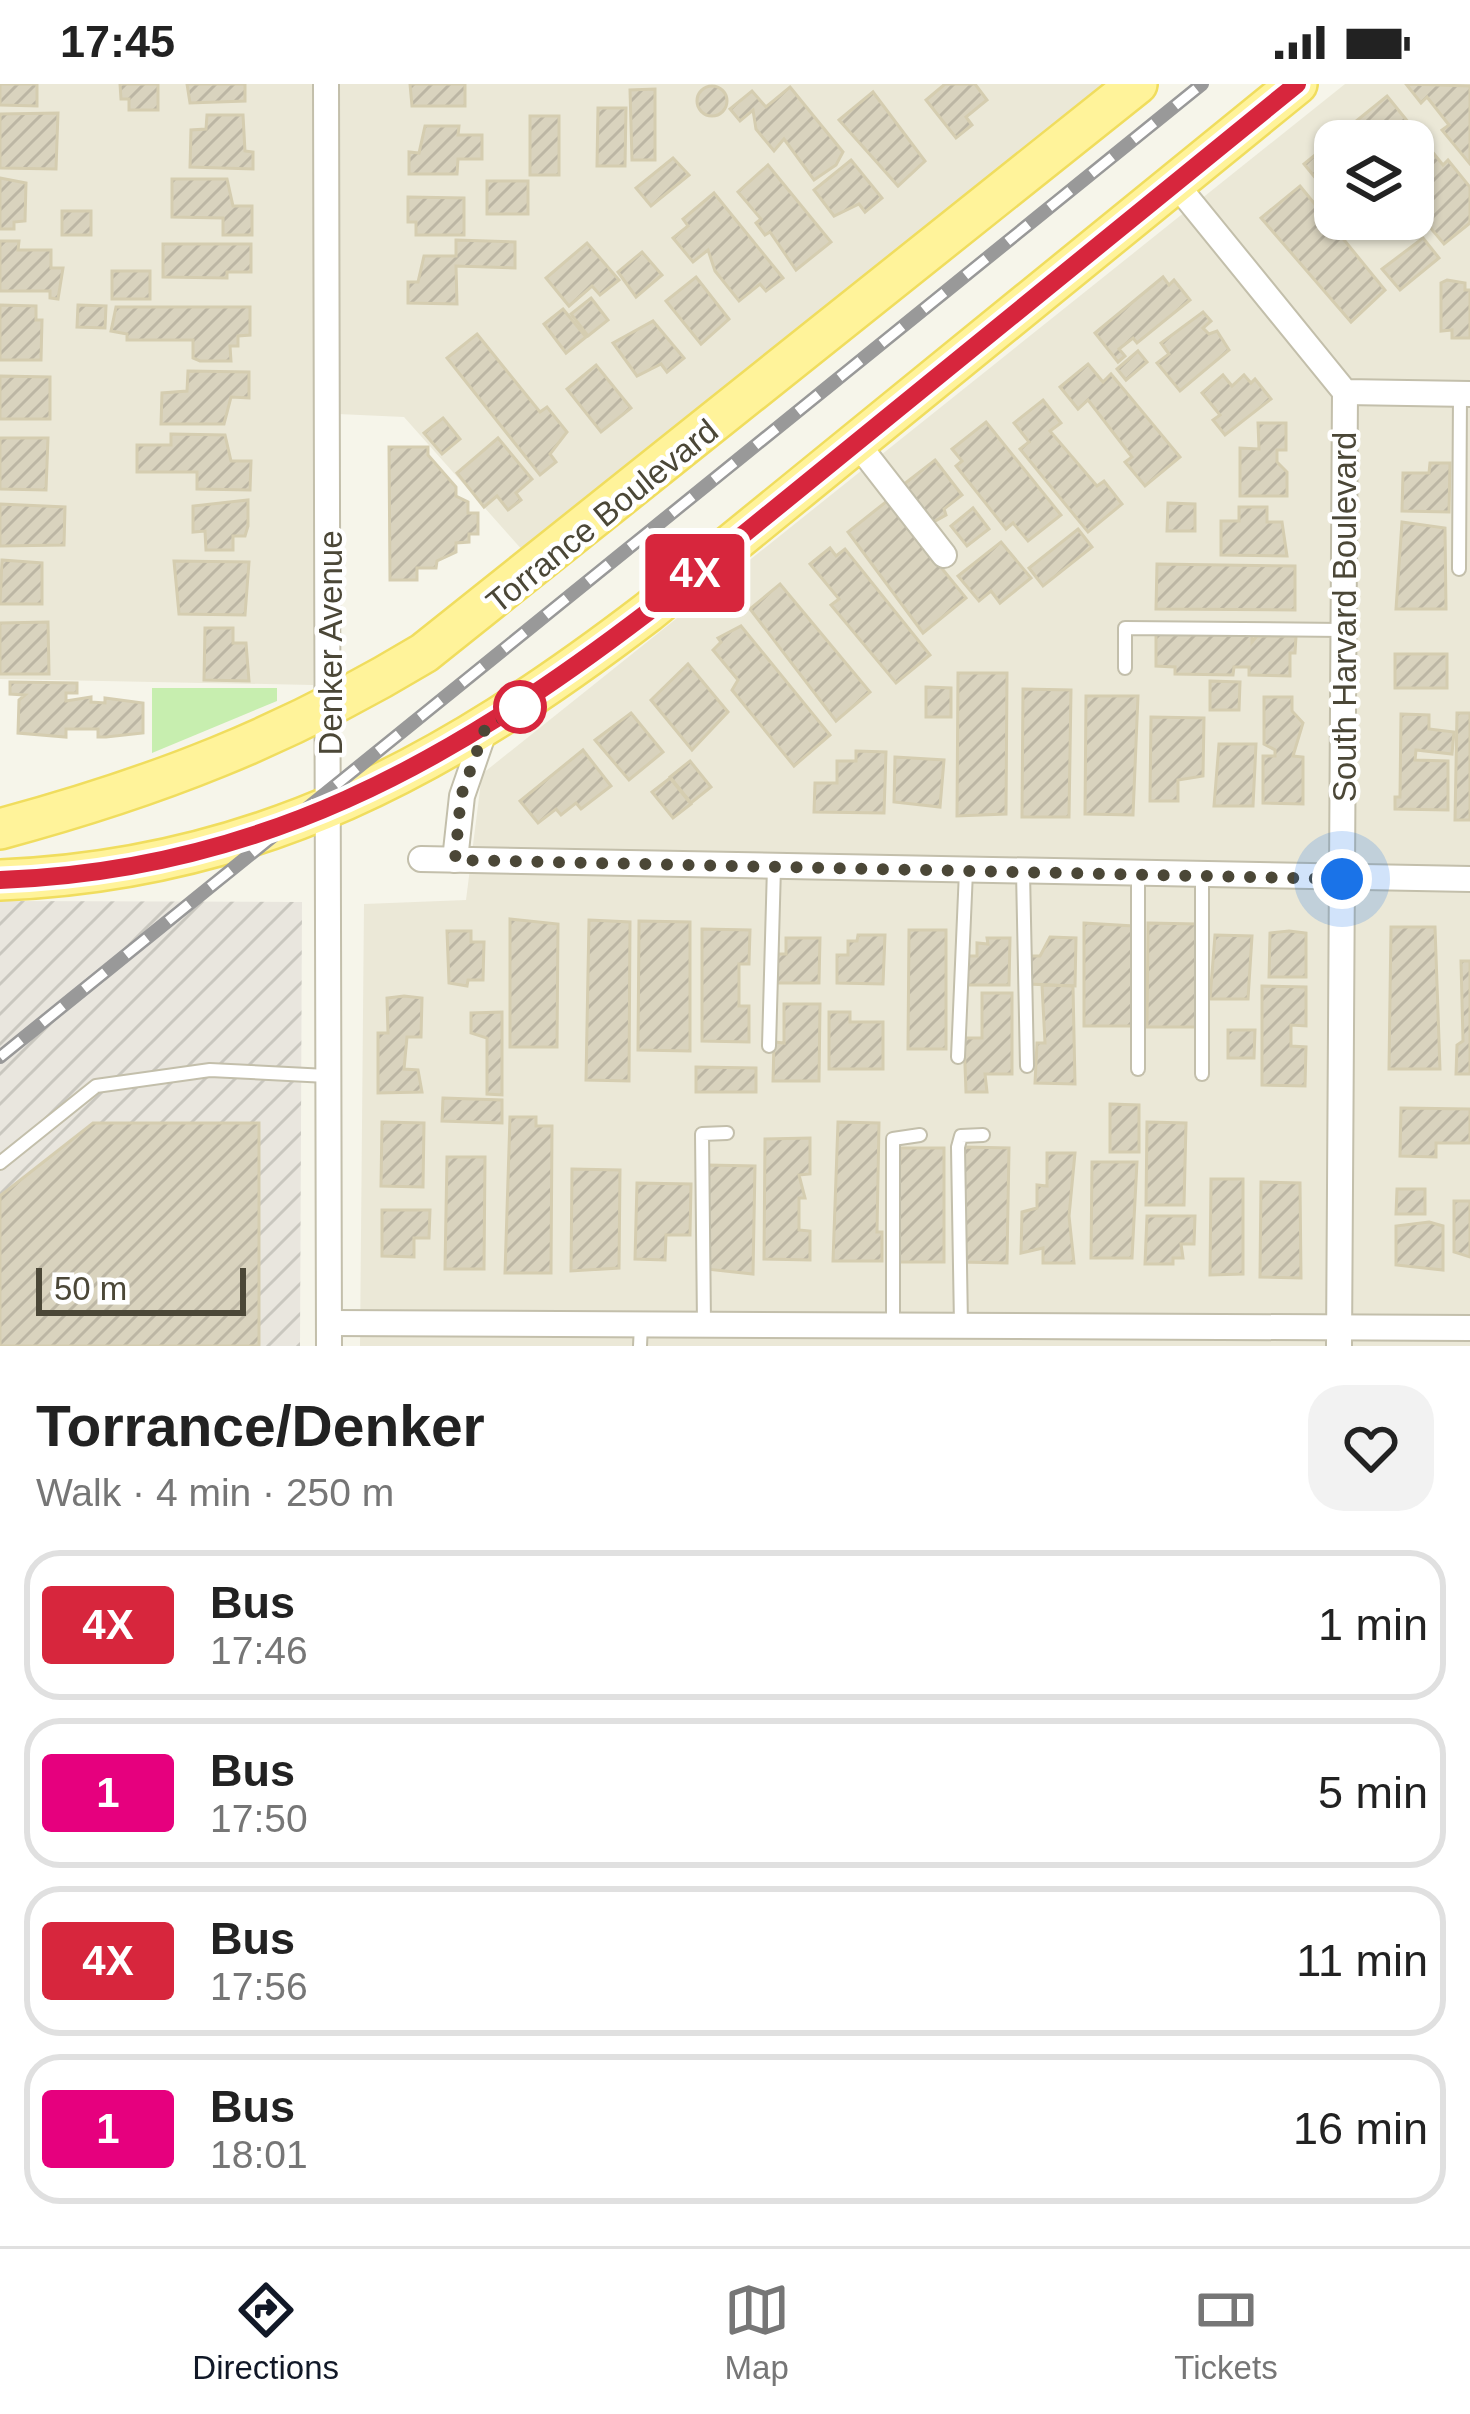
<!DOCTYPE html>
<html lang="en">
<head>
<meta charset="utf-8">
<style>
	body { margin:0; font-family:Arial,sans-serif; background:#f2f2f2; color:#222; height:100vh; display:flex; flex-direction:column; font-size:45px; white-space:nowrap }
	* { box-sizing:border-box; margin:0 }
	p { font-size:39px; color:#767676 }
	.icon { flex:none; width:66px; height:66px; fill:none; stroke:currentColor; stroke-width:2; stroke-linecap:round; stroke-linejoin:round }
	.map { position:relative; height:1262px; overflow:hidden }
	.drawer { display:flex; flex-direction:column; background:#fff; flex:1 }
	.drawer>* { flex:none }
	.badge { padding:0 24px; border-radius:9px; font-size:42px; line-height:78px }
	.buttons { position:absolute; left:1314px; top:36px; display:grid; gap:24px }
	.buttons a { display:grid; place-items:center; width:120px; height:120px; border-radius:24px; background:#fff; box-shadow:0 3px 9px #0004; font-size:60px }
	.scale { position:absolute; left:36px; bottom:30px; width:210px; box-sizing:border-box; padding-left:12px; border:6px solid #4b4737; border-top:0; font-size:33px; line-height:42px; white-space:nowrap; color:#4b4737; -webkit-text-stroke:9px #fff; paint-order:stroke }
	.you { position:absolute; width:60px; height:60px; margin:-30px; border:9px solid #fff; border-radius:50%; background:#1a73e8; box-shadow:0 0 0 18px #1a73e833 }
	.map>.badge { position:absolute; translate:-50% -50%; box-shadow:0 0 0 6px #fff }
	.round { display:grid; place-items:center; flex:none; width:126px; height:126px; border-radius:36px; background:#f2f2f2 }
	.summary { display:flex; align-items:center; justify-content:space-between; height:204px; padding:0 36px }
	h1 { font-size:57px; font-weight:800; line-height:90px }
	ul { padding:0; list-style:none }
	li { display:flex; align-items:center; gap:36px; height:150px; margin:0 24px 18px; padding:0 12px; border:6px solid #e0e0e0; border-radius:36px }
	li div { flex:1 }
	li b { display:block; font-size:45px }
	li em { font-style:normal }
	li .badge { min-width:132px; font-weight:700; text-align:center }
	.status { display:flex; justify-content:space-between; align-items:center; height:84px; padding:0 60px; background:#fff; direction:ltr }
	.status svg { height:33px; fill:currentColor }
	.dock { display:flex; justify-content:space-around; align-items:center; height:168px; border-top:3px solid #e0e0e0; background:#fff; font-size:33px; color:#767676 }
	.dock a { display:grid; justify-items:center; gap:6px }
	.dock .on { color:#111827 }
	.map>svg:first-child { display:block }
	.residential { fill:#ebe8d7; fill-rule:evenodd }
	.industrial { fill:url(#industrial-furrows) }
	.park { fill:#c7eeaf }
	.building { fill:url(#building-hatch); stroke:#d5cdb0; stroke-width:3 }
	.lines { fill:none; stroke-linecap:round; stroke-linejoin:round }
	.service-casing { stroke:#c3bfab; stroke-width:16 }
	.minor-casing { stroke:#c3bfab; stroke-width:28 }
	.primary-casing { stroke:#f0dd5e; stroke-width:44 }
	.service { stroke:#fff; stroke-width:12 }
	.minor { stroke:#fff; stroke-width:24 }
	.primary { stroke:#fff39a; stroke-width:39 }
	.rail-casing { stroke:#999; stroke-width:14 }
	.rail { stroke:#fff; stroke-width:9; stroke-dasharray:27; stroke-linecap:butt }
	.line-casing { stroke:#fff; stroke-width:27 }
	.line { stroke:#d7263d; stroke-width:18 }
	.walk { stroke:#4b4737; stroke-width:12; stroke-dasharray:0 21.6 }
	.stop-dot { fill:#fff; stroke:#d7263d; stroke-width:6 }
	.labels { text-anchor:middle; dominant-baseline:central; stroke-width:9; stroke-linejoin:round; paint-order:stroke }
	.street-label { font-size:33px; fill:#4b4737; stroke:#fff }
</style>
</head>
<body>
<div class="status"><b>17:45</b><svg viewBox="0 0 49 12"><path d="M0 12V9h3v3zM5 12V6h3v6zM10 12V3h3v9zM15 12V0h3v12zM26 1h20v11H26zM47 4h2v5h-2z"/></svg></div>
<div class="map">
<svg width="1470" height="1262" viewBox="0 0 1470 1262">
	<defs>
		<pattern id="industrial-furrows" width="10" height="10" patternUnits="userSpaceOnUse" patternTransform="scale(3)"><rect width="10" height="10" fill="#e9e6de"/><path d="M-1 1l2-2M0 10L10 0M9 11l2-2" fill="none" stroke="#c9c7bf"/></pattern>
		<pattern id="building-hatch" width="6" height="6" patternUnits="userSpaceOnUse" patternTransform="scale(3)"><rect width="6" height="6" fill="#d9d3be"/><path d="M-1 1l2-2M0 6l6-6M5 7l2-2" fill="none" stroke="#bcb6a4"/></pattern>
	</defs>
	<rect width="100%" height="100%" fill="#f6f5ea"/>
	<g class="residential">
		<polygon points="0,0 1103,0 807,247 524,468 404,333 316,329 313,601 0,595"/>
		<path d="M1345 0H1470V1262H360L364 820 466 816 482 690ZM1335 57H1413V135H1335Z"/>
	</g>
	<polygon class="industrial" points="0,817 302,818 300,1262 0,1262"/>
	<polygon class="park" points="152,604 277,604 277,617 152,669"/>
	<g class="building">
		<polygon points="0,0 37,0 37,22 0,21"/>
		<polygon points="120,0 158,0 158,26 129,26 129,15 121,15"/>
		<polygon points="187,0 245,0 245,17 190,19"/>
		<polygon points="465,0 465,22 412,22 410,0"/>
		<polygon points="945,0 975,0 987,16 966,33 972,41 956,54 926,16"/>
		<polygon points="1406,0 1470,2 1470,80 1442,46 1449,41 1427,13 1421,19"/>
		<circle cx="712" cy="17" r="15"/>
		<polygon points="790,3 843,68 836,81 814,96 784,55 774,67 756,45 753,26 740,37 730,25 752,7 766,23"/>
		<polygon points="655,5 655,76 632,76 630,6"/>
		<polygon points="873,8 925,77 898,102 839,36"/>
		<polygon points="1387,12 1443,81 1448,76 1470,103 1470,139 1444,160 1413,123 1413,57 1370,57 1355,38"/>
		<polygon points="598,24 626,24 625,82 597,82"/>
		<polygon points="58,29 56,85 0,84 0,30"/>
		<polygon points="207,31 243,31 245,67 253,68 253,85 190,83 191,46 206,45"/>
		<rect x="530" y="32" width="29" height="59"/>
		<polygon points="425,42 459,42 458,51 482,51 482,75 458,75 457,90 409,90 409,68 419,69"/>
		<polygon points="1336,54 1339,57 1335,118 1304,80"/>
		<polygon points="673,74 689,91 651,122 636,104"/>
		<polygon points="851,76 882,114 865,128 859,120 834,132 814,106"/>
		<polygon points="768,81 831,158 796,186 770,148 765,151 756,139 761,135 738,108"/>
		<polygon points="0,94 26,99 25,137 14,138 14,145 0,145"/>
		<polygon points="172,95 227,95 233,122 252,122 252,151 223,151 223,134 172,133"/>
		<rect x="487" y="97" width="41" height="33"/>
		<polygon points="1300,102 1385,206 1351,238 1261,134"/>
		<polygon points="714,109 783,194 766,207 760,200 739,217 715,187 708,166 693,178 673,154 688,142 683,135"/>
		<polygon points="408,113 464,114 464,151 416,151 416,138 408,138"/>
		<rect x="62" y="127" width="29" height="24"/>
		<polygon points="1423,154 1439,174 1400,206 1382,185"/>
		<polygon points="456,156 515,158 515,184 456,182 457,220 408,219 408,198 418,198 424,172 456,172"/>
		<polygon points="0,157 19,157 18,166 51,166 51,184 63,184 58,215 50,214 50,207 0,207"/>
		<polygon points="587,159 619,196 600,211 592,202 569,222 546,194"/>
		<polygon points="163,160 251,160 251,188 227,188 227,194 163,193"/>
		<polygon points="642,168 662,191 636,213 618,188"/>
		<rect x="112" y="187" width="38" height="28"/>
		<polygon points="696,193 729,235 701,260 666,217"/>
		<polygon points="1163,193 1169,201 1174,196 1190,216 1137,259 1133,254 1119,265 1125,272 1118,278 1095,249"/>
		<polygon points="1447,196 1465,199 1465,206 1470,206 1470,254 1452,254 1452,246 1441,247 1441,199"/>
		<polygon points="591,214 608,236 588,252 571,230"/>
		<polygon points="0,221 36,222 36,236 42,236 41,276 0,276"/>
		<polygon points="78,221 106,222 105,244 77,243"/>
		<polygon points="116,223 250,223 250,251 238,252 238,262 230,262 231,277 200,277 193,274 193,256 127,256 127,250 111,247"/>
		<polygon points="563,225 586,253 566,269 544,240"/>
		<polygon points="1203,228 1211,237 1203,244 1209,250 1217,247 1229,266 1180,307 1157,279 1169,270 1161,259"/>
		<polygon points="653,237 684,274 667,288 661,280 637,292 613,259"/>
		<polygon points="477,250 540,328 547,323 567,348 550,370 556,378 540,391 447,274"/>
		<polygon points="1138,267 1147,278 1126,296 1117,285"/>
		<polygon points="1088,280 1103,298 1111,290 1180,373 1145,402 1125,378 1132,373 1088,316 1078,325 1060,303"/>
		<polygon points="596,281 631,324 601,348 567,305"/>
		<polygon points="188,287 249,288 249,314 231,313 224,340 161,340 162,309 187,307"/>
		<polygon points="1223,291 1232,302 1244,291 1251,299 1255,295 1271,315 1225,351 1213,336 1220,331 1202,309"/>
		<polygon points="0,292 50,293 50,335 0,335"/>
		<polygon points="1043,316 1061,339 1050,347 1097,402 1104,397 1122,420 1088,448 1020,365 1029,358 1014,339"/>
		<polygon points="443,334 460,355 442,370 424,349"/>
		<polygon points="986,338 1061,431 1028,457 1013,439 1006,445 956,382 962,377 952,365"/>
		<polygon points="1258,339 1286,339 1286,366 1277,366 1277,378 1287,388 1287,412 1240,412 1240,364 1259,365"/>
		<polygon points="171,350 225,351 231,377 251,377 250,406 197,405 197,388 137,388 137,361 171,361"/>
		<polygon points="0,354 48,354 46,406 0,405"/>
		<polygon points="498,354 532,395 516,409 521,416 508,426 497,412 484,423 457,389"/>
		<polygon points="389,363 428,363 428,371 456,403 456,412 468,418 468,429 478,429 478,450 469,450 469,458 456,459 456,468 437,477 436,484 417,484 417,496 390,496"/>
		<polygon points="935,376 962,411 944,425 946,431 928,441 899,404"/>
		<polygon points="1430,379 1450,379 1449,428 1402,427 1403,389 1429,389"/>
		<polygon points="248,416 248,442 245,452 233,452 233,466 206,466 205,447 193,448 193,422"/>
		<polygon points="887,417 966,514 923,549 848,448"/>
		<polygon points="1168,419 1195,420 1195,447 1167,447"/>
		<polygon points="0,420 65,423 64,461 0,462"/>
		<polygon points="1239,423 1267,423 1267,438 1282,438 1287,472 1221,471 1221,437 1239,437"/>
		<polygon points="973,424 989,445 967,462 951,442"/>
		<polygon points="1402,438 1445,444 1446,525 1396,525"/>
		<polygon points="1078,445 1092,463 1043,502 1029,484"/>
		<polygon points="1001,458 1031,494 1000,519 991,507 979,517 958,492"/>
		<polygon points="830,464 836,472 845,465 930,571 896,599 831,521 839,515 810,480"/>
		<polygon points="2,476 42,479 42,520 0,520"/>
		<polygon points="174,477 249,478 245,531 179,530"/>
		<polygon points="1157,480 1295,482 1295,526 1156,525"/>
		<polygon points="780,500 870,608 836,637 750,525"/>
		<polygon points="48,538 49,590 0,590 0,539"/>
		<polygon points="741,542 830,651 794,682 732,606 738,596 713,566 721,558 718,554"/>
		<polygon points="205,544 233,544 233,559 246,559 249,597 204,596"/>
		<polygon points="1156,549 1252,551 1252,558 1257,552 1296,552 1295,569 1290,569 1290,592 1249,591 1249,583 1234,583 1233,591 1175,590 1175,583 1156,582"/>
		<rect x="1395" y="570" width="52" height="34"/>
		<polygon points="688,580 728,628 692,666 651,616"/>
		<polygon points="958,589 1007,589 1006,730 957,732"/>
		<polygon points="1210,597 1240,598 1239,626 1210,626"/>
		<polygon points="10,598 77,599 77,609 66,609 66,617 91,613 91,618 105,619 105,614 143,619 143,649 106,653 98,653 98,645 66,645 66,653 18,649 19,616 25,611 10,610"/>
		<polygon points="926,603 951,604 951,633 926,633"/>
		<polygon points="1023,605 1071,606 1069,733 1022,733"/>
		<polygon points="1086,612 1138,612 1133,731 1085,730"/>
		<polygon points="1264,613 1292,613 1292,627 1303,639 1293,672 1303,673 1303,720 1263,719 1263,672 1275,672 1275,666 1264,660"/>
		<polygon points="631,629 663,668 629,696 595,656"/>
		<polygon points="1457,629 1470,629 1470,736 1455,736"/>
		<polygon points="1401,630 1429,631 1429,645 1454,648 1452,670 1416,666 1415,676 1448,677 1448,726 1395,725 1395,713 1400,713"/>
		<polygon points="1151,633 1204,634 1203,692 1178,696 1178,717 1150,717"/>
		<polygon points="1219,660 1256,660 1253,722 1214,722"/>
		<polygon points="583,666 611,702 581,725 576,719 561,731 556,725 538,739 520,717"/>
		<polygon points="856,667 886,668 884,729 814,728 815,699 837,699 837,677 856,677"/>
		<polygon points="895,673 944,676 940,723 894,718"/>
		<polygon points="690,677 711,703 691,719 670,693"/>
		<polygon points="670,694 691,720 673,734 652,708"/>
		<polygon points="510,835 558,840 557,963 510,963"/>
		<polygon points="589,836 630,838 629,997 586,996"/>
		<polygon points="639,837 690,838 690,967 638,966"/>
		<polygon points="1084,839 1133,842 1132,942 1084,942"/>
		<polygon points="1148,839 1197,840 1196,943 1147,943"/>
		<polygon points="1391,843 1435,843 1440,985 1389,985"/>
		<polygon points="702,845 750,846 749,880 739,880 739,922 749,922 749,958 702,957"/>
		<polygon points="909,846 946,846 946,965 908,965"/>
		<polygon points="447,847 471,847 471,858 484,858 483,896 468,896 467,902 449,899"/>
		<polygon points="1289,847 1306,849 1306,893 1269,893 1270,849"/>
		<polygon points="858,851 885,851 883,900 837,899 837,871 848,871 848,857 857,857"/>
		<polygon points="1215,851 1252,852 1248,915 1210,915"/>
		<polygon points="1050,853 1076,854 1075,902 1027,900 1028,872 1040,872"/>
		<polygon points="786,854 820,854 819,899 775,899 775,870 786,870"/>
		<polygon points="987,854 1010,854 1009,901 964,901 964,872 977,872 977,859 988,860"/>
		<polygon points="1461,877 1470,877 1470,990 1456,990 1457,961 1463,957"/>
		<polygon points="1042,901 1073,902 1075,1000 1035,999 1037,959 1045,959"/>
		<polygon points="1262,902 1306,903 1306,942 1291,941 1291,962 1306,963 1305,1002 1262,1001"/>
		<polygon points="982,909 1012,909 1012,990 985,990 987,1008 966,1008 964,954 982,954"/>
		<polygon points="404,912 422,914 421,953 407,953 404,985 418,986 422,1008 378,1009 378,949 388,949 387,914"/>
		<polygon points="784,920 820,920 819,997 773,997 774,958 784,959"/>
		<polygon points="502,928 502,1011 487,1010 487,954 471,949 471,929"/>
		<polygon points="829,928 850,928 850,938 883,938 883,985 829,985"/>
		<polygon points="1228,946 1255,946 1254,974 1228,974"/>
		<polygon points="696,983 756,984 756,1008 696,1008"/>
		<polygon points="443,1014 502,1016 502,1039 442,1037"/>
		<polygon points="1110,1020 1139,1021 1139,1068 1110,1068"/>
		<polygon points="1401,1024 1470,1025 1470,1059 1436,1059 1436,1073 1400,1072"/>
		<polygon points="510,1033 536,1033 536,1042 552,1042 551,1189 505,1189"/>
		<polygon points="382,1038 424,1039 423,1103 381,1102"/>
		<polygon points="838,1038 879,1039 877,1148 882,1148 882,1177 833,1177"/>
		<polygon points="1147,1038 1186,1039 1184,1121 1146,1121"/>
		<polygon points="93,1039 259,1039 259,1262 0,1262 0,1112"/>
		<polygon points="810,1054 810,1090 799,1091 805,1114 799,1114 799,1146 810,1147 810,1176 764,1175 765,1055"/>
		<polygon points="964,1063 1009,1064 1007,1179 961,1178"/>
		<polygon points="900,1064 944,1064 944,1178 898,1178"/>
		<polygon points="1047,1069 1075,1069 1069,1132 1074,1179 1043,1179 1043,1164 1021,1169 1022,1128 1037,1124 1037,1101 1047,1102"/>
		<polygon points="447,1073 485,1073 484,1185 445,1185"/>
		<polygon points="1092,1078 1137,1078 1132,1174 1091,1174"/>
		<polygon points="707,1081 755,1082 753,1190 706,1185"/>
		<polygon points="572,1085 620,1086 619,1184 571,1187"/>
		<polygon points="1211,1095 1243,1095 1243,1190 1210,1191"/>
		<polygon points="1261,1098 1300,1099 1301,1194 1260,1193"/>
		<polygon points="637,1099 691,1100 690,1151 666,1151 665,1176 635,1175"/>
		<polygon points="1397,1105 1425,1105 1425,1130 1396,1130"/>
		<polygon points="1454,1117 1470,1117 1470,1173 1454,1168"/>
		<polygon points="382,1126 430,1126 429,1154 414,1154 414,1173 382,1172"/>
		<polygon points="1147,1132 1195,1132 1194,1160 1181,1160 1183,1174 1173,1174 1173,1180 1145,1180"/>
		<polygon points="1429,1138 1443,1142 1443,1186 1396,1181 1396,1142"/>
	</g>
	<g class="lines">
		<defs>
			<g id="service">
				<polyline points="1459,485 1460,310"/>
				<polyline points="1125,584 1125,544 1343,546"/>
				<polyline points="1023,788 1027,982"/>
				<polyline points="1138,790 1138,985"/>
				<polyline points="1202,792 1202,990"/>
				<polyline points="769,962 774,783"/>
				<polyline points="958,973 966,787"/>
				<polyline points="0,1079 96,1002 210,986 327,992"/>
				<polyline points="704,1240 702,1050 727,1049"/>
				<polyline points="893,1241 893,1055 920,1051"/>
				<polyline points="961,1241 958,1063 961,1052 983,1051"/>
				<polyline points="640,1262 641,1241"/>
			</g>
			<g id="minor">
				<polyline points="326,0 329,1262"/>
				<polyline points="1175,99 1345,308 1470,310"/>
				<polyline points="856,358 944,471"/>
				<polyline points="421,775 1470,795"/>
				<polyline points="455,776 462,712 485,645"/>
				<polyline points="329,1239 1470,1244"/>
				<polyline points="1339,1262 1345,308"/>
			</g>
			<g id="primary">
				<path d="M0 745C156 703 285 653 424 569L1137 0"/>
				<path d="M0 796C258 786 448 681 648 528L1297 0"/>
			</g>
		</defs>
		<use href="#service" class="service-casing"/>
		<use href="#minor" class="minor-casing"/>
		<use href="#primary" class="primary-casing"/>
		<use href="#service" class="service"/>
		<use href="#minor" class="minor"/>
		<use href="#primary" class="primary"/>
		<defs>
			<polyline id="rail" points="0,973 1202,0"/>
		</defs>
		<use href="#rail" class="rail-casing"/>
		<use href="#rail" class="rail"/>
	</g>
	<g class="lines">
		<defs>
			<path id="line" d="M0 796C257 787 449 680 648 528L1297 0"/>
		</defs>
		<use href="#line" class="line-casing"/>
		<use href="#line" class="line"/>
		<polyline class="walk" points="520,623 485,645 461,712 455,776 1342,795"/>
	</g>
	<circle class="stop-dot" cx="520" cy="623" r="24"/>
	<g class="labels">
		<g class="street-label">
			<text transform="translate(602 432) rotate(-39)">Torrance Boulevard</text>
			<text transform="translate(1344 533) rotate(-90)">South Harvard Boulevard</text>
			<text transform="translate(330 559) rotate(-90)">Denker Avenue</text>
		</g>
	</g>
</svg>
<div class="buttons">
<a><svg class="icon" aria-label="layers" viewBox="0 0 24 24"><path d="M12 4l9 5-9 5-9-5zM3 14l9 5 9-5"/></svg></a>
</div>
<div class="scale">50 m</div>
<div class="you" style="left:1342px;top:795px"></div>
<b class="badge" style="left:695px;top:489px;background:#d7263d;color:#fff">4X</b>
</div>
<section class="drawer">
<div class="summary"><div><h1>Torrance/Denker</h1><p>Walk · 4 min · 250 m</p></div><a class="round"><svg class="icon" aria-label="heart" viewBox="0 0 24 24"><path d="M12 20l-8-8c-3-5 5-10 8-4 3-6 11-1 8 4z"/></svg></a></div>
<ul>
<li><span class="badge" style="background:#d7263d;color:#fff">4X</span><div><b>Bus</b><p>17:46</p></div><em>1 min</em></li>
<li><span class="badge" style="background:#e6007e;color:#fff">1</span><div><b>Bus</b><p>17:50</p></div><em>5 min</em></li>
<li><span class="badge" style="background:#d7263d;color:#fff">4X</span><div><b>Bus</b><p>17:56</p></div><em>11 min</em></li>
<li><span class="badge" style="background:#e6007e;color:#fff">1</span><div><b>Bus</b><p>18:01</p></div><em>16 min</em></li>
</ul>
</section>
<nav class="dock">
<a class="on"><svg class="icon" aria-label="directions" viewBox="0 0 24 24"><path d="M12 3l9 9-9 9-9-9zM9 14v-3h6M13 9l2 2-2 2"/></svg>Directions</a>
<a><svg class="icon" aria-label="map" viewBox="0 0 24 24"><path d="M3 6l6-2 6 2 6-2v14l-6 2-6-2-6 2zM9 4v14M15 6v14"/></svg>Map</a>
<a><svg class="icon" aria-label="tickets" viewBox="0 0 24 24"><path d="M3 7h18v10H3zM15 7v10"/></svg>Tickets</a>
</nav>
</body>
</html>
